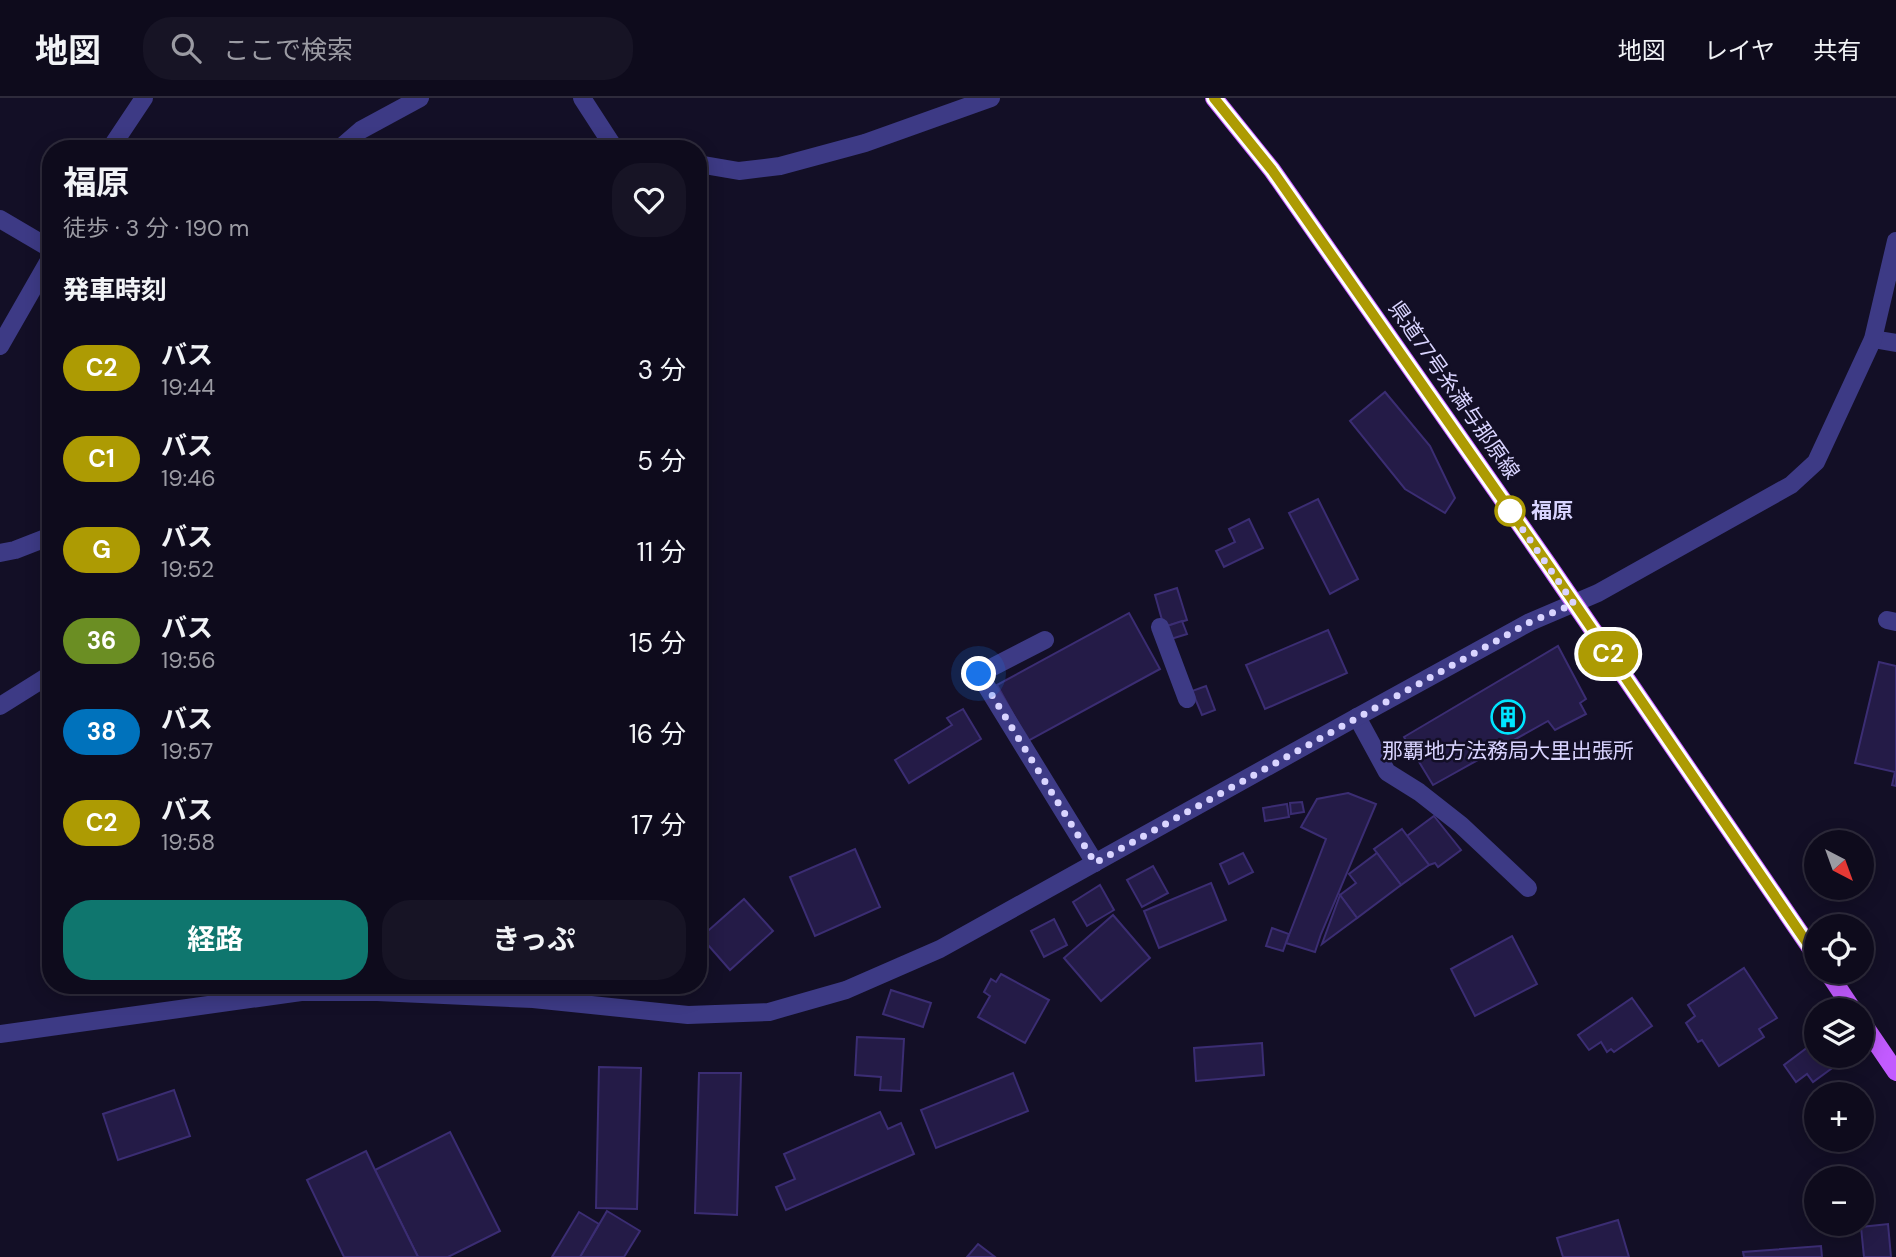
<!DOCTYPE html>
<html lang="ja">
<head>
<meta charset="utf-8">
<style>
	body { margin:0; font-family:"DM Sans","Noto Sans JP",sans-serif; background:#171425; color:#f1f3f6; height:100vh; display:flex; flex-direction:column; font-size:26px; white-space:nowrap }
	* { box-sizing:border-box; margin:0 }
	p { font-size:23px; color:#9b9ba3 }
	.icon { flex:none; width:38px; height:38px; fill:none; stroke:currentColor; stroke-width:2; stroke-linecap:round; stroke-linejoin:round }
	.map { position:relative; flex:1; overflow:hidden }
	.details { position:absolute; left:42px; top:42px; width:665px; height:854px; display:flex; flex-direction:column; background:#0e0b1c; border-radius:28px; box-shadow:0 4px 18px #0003,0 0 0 2px #2e2b3b }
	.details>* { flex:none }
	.badge { padding:0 14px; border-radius:23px; font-size:24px; line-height:46px }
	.needle { width:46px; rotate:139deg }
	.buttons { position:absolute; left:1804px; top:732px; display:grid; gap:14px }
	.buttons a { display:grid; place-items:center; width:70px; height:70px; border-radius:50%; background:#0e0b1c; box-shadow:0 4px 18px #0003,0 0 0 2px #2e2b3b; font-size:35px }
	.you { position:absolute; width:35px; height:35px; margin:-18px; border:5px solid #fff; border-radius:50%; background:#1a73e8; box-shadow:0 0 0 10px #1a73e833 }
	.map>.badge { position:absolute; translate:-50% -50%; box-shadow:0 0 0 4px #fff }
	h2 { padding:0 21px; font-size:26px; line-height:63px }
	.round { display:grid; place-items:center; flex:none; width:74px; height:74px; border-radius:28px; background:#171425 }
	.head { display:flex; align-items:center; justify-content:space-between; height:119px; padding:0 21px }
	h1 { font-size:33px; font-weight:700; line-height:52px }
	.action { display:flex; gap:14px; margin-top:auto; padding:14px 21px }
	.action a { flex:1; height:80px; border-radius:28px; background:#0f766e; color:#fff; font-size:28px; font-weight:700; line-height:80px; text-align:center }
	.action a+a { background:#171425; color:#f1f3f6 }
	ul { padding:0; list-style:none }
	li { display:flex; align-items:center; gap:21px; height:91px; padding:0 21px }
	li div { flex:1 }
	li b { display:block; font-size:26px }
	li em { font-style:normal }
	li .badge { min-width:77px; font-weight:700; text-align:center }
	header { display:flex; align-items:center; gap:42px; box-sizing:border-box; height:98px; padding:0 35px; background:#0e0b1c; border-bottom:2px solid #2e2b3b }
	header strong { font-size:33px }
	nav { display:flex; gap:38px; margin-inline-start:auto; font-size:24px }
	.search { width:490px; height:63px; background:#171425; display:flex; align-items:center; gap:18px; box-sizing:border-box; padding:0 24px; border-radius:28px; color:#9b9ba3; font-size:26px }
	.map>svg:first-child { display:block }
	.building { fill:#241b47; stroke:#3b2d73; stroke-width:2 }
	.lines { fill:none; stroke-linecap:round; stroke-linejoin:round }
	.minor { stroke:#3d3a85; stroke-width:18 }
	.major { stroke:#c25bff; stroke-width:18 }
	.line-casing { stroke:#fff; stroke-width:16 }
	.line { stroke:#ad9b03; stroke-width:10 }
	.walk { stroke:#d9d4ff; stroke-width:7; stroke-dasharray:0 12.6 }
	.stop-dot { fill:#fff; stroke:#ad9b03; stroke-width:3.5 }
	.labels { text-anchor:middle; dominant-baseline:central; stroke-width:5; stroke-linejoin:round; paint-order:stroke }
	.street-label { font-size:21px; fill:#d9d4ff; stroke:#130f26 }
	.stop-label { font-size:21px; font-weight:bold; fill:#d9d4ff; stroke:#130f26; text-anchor:start }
	.poi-label { font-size:21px; fill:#d9d4ff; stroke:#130f26 }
</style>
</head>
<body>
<header>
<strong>地図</strong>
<div class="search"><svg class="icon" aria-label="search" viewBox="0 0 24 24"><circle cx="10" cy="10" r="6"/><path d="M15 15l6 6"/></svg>ここで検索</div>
<nav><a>地図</a><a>レイヤ</a><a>共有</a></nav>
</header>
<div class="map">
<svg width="1896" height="1159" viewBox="0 0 1896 1159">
	<rect width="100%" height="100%" fill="#130f26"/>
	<g class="building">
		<polygon points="1385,294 1430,348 1455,400 1445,415 1405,391 1350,323"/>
		<polygon points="1318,401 1358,481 1330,496 1289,415"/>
		<polygon points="1249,421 1263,450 1224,469 1216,453 1235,444 1229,431"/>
		<polygon points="1177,490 1187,522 1164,529 1155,497"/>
		<polygon points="1129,515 1160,571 1028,643 997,587"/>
		<polygon points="1182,523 1187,536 1171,541 1167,528"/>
		<polygon points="1328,532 1347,575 1265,611 1246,567"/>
		<polygon points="1558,548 1586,601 1580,605 1586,616 1555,632 1548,623 1433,687 1404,639"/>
		<polygon points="1879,564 1896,568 1896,688 1892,687 1895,674 1855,665"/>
		<polygon points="1206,588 1215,612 1202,617 1192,593"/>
		<polygon points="963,611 981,641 909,685 895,662 952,627 947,620"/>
		<polygon points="1348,695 1376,706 1321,836 1315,854 1286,845 1326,741 1301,729 1317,701"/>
		<polygon points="1302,704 1304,714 1291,716 1290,705"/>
		<polygon points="1287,706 1289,719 1265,723 1263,710"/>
		<polygon points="1434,718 1461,752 1438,769 1435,765 1429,767 1407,738"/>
		<polygon points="1402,731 1429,767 1401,787 1374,751"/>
		<polygon points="855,751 880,809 815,838 790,779"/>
		<polygon points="1243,755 1253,774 1229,786 1220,766"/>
		<polygon points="1377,755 1401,787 1357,820 1340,797 1356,785 1349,776"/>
		<polygon points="1153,768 1168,795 1142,809 1127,782"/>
		<polygon points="1211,785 1226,822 1159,850 1144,813"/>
		<polygon points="1100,787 1114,812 1087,828 1073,804"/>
		<polygon points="1340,797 1357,820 1322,846"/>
		<polygon points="744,801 773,833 730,872 701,839"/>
		<polygon points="1113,817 1150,860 1101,903 1064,860"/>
		<polygon points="1054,821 1067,847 1044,859 1031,833"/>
		<polygon points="1272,830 1289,836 1283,853 1266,848"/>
		<polygon points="1512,838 1537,886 1475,918 1451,871"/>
		<polygon points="1744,870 1777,920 1759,931 1764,939 1719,968 1702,942 1698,944 1686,925 1695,918 1688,907"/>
		<polygon points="1001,876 1049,902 1025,945 978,919 990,898 984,894 991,881 996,884"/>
		<polygon points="891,892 931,905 923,929 883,916"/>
		<polygon points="1632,900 1652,928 1614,954 1611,951 1607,954 1601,944 1589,952 1578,937"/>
		<polygon points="857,939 904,941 901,993 880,992 881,979 855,977"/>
		<polygon points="1816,943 1816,957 1828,957 1835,968 1813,984 1807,976 1796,984 1784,967"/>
		<polygon points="1262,945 1264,977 1196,983 1194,950"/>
		<polygon points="599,969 641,970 637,1111 596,1110"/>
		<polygon points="699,975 741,975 737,1117 695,1115"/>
		<polygon points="1013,975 1028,1013 936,1050 921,1012"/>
		<polygon points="174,992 190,1038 118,1062 103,1016"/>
		<polygon points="880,1014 888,1031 901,1025 914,1056 786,1112 776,1089 795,1081 784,1056"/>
		<polygon points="450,1034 500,1133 448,1159 418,1159 375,1072"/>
		<polygon points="366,1053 375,1072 418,1159 344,1159 307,1082"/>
		<polygon points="607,1113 640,1133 624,1159 580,1159"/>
		<polygon points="579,1114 599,1126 580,1159 552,1159"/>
		<polygon points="1618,1122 1629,1159 1563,1159 1557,1140"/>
		<polygon points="1888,1126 1891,1159 1864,1159 1861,1129"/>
		<polygon points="978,1146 995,1159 967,1159"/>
		<polygon points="1821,1148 1822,1159 1744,1159 1743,1154"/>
	</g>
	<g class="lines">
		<g class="minor">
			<polyline points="582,0 615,51"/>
			<polyline points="110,51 144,0"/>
			<polyline points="339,51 361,32 420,0"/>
			<polyline points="698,66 739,73 780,68 865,45 991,0"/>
			<polyline points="0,121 51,151"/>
			<polyline points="1873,241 1896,245"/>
			<polyline points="0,248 51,159"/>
			<polyline points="0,455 15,452 51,438"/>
			<polyline points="1887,522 1896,524"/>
			<polyline points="1160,529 1187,601"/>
			<polyline points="1045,542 979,576 1095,765"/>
			<polyline points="0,608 51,576"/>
			<polyline points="1357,619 1387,674 1419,694 1461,727 1528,790"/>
			<polyline points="0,936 301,894 377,894 533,901 688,917 769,914 846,892 940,851 1357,619 1530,524 1598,495 1791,387 1816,364 1873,241 1896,143"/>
		</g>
		<g class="major">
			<polyline points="1214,0 1272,72 1549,468 1816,858"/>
			<polyline points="1827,873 1853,912"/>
			<polyline points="1862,924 1896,974"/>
		</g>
	</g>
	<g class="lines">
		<defs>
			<polyline id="line" points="1214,0 1272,72 1549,468 1816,858"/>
		</defs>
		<use href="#line" class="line-casing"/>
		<use href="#line" class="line"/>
		<polyline class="walk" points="979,576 1095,765 1507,537 1530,524 1574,506 1510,413"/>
	</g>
	<defs>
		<symbol id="building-ring" viewBox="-11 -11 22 22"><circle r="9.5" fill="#130f26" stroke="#00e5ff" stroke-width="1.5"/><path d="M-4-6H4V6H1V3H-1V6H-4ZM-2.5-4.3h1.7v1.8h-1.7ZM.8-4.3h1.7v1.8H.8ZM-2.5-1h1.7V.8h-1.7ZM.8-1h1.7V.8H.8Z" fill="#00e5ff"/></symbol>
	</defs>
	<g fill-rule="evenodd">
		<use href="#building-ring" x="1489" y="600" width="38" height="38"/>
	</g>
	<circle class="stop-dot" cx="1510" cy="413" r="14"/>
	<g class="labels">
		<g class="street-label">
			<text transform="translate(1454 292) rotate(55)">県道77号糸満与那原線</text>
		</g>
		<g class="stop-label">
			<text x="1531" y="413">福原</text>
		</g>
		<g class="poi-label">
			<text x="1508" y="653">那覇地方法務局大里出張所</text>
		</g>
	</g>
</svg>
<div class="buttons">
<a><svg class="needle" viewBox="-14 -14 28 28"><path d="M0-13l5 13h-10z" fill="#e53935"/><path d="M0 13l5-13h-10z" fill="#9b9ba3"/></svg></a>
<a><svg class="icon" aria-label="locate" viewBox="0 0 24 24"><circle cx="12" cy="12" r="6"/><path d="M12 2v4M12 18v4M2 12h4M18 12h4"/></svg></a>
<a><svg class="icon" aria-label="layers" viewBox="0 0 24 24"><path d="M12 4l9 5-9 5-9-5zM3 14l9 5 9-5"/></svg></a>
<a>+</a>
<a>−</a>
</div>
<div class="you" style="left:979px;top:576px"></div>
<b class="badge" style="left:1608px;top:556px;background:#ad9b03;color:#fff">C2</b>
<section class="details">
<div class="head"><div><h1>福原</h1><p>徒歩 · 3 分 · 190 m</p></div><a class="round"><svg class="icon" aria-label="heart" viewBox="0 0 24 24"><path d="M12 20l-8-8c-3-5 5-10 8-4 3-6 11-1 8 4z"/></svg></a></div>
<h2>発車時刻</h2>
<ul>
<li><span class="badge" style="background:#ad9b03;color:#fff">C2</span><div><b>バス</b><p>19:44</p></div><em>3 分</em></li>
<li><span class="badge" style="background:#ad9b03;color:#fff">C1</span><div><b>バス</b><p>19:46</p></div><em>5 分</em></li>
<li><span class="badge" style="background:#ad9b03;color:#fff">G</span><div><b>バス</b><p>19:52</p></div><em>11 分</em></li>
<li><span class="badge" style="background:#6b8e23;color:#fff">36</span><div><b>バス</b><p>19:56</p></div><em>15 分</em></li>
<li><span class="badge" style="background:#0072bc;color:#fff">38</span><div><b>バス</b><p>19:57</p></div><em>16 分</em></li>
<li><span class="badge" style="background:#ad9b03;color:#fff">C2</span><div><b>バス</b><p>19:58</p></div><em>17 分</em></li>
</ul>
<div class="action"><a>経路</a><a>きっぷ</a></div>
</section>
</div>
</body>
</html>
